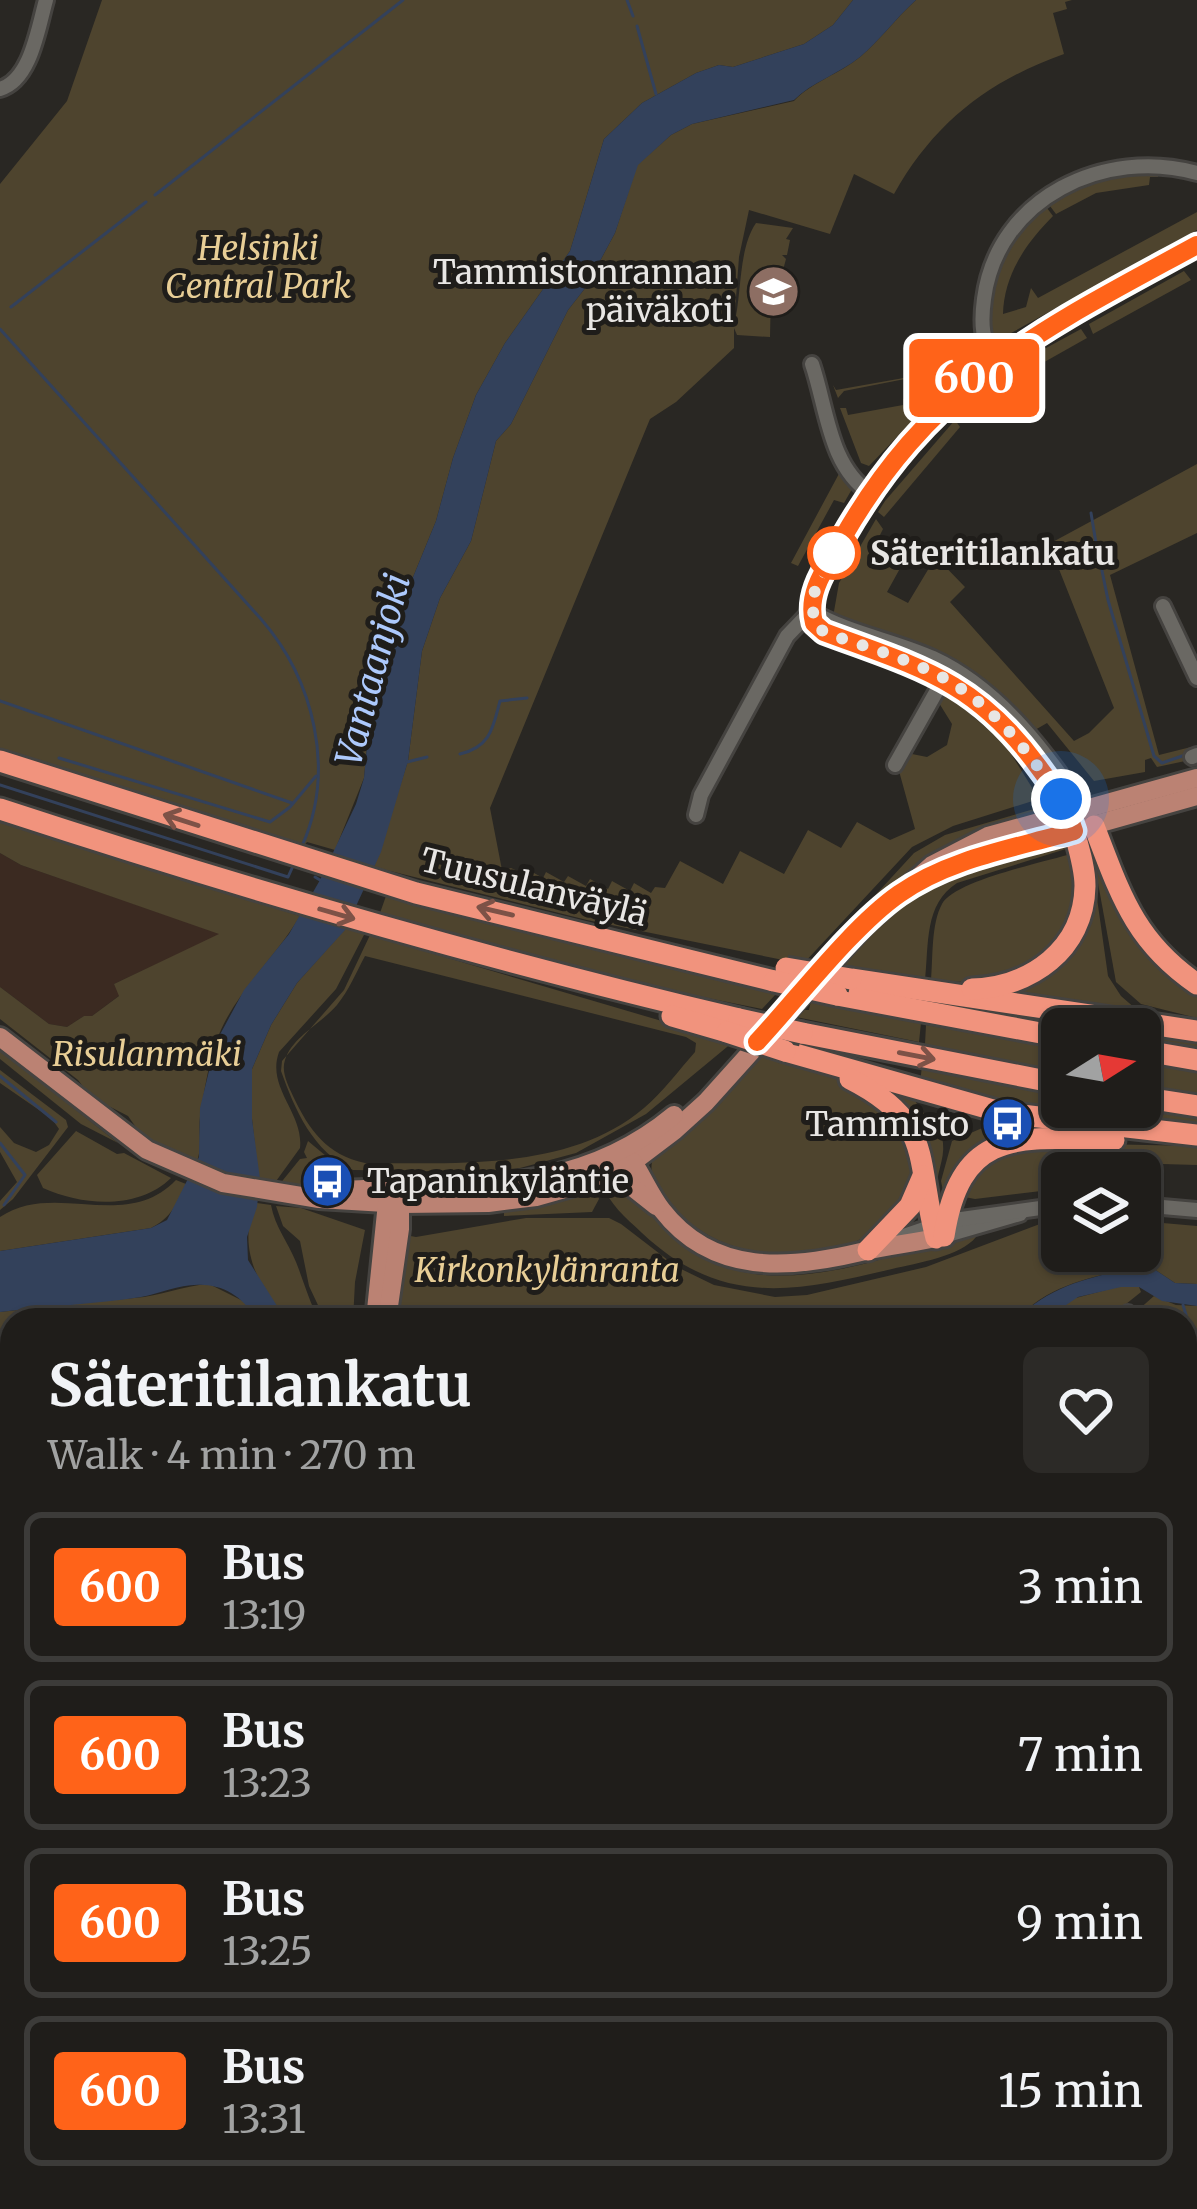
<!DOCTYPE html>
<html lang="en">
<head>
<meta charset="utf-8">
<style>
	body { margin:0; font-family:Merriweather,serif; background:#2c2a27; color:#f1f3f6; height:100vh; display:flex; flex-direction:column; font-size:45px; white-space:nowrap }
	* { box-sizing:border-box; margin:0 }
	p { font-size:39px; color:#a1a2a2 }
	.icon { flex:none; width:66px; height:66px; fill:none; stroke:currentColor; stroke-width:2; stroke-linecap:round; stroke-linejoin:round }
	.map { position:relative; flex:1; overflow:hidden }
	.side { position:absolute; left:0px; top:1308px; width:1197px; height:903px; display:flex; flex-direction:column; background:#1f1d1a; border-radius:36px 36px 0 0; box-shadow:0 3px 9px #0004,0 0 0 3px #3c3b39 }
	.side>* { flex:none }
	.badge { padding:0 24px; border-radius:9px; font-size:42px; line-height:78px }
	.needle { width:78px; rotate:79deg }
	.buttons { position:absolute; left:1041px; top:1008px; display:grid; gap:24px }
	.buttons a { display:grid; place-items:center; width:120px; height:120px; border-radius:18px; background:#1f1d1a; box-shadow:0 3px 9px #0004,0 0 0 3px #3c3b39; font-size:60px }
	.you { position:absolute; width:60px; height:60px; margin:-30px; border:9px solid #fff; border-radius:50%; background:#1a73e8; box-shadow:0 0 0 18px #1a73e833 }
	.map>.badge { position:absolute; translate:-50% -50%; box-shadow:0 0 0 6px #fff }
	.round { display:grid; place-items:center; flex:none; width:126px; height:126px; border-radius:18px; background:#2c2a27 }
	.head { display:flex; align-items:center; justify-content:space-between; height:204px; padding:0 48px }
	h1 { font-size:57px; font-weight:700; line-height:90px }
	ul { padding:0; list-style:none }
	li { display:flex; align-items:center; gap:36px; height:150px; margin:0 24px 18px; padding:0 24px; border:6px solid #3c3b39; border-radius:18px }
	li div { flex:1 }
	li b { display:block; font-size:45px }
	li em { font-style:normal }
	li .badge { min-width:132px; font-weight:700; text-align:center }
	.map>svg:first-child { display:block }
	.industrial { fill:#3b2a21 }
	.green { fill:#4e442e; fill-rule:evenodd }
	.water { fill:#33415b }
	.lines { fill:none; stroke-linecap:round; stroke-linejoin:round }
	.stream { stroke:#33415b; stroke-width:3 }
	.minor-casing { stroke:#454340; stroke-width:20 }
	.major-casing { stroke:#454340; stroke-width:24 }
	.highway-casing { stroke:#454340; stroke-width:27 }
	.minor { stroke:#6a6863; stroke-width:14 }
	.major { stroke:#bb8273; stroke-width:18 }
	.highway { stroke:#f1937d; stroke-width:21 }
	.highway-bridge-casing { stroke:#454340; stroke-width:27; stroke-linecap:butt }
	.highway-bridge { stroke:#f1937d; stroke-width:21 }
	.oneway { stroke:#7d5247 }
	.line-casing { stroke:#fff; stroke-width:27 }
	.line { stroke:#ff6319; stroke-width:18 }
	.walk { stroke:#e8e6e4; stroke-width:12; stroke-dasharray:0 21.6 }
	.stop-dot { fill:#fff; stroke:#ff6319; stroke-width:6 }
	.labels { text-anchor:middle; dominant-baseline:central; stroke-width:10; stroke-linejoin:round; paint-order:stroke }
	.park-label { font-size:33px; font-style:italic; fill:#e8ce96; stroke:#1f1d1a }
	.poi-label { font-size:33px; fill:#e8e6e4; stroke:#1f1d1a; text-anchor:end }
	.stop-label { font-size:33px; font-weight:bold; fill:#e8e6e4; stroke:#1f1d1a; text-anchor:start }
	.street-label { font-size:33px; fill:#e8e6e4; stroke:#1f1d1a }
	.water-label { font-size:36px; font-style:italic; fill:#adc9fc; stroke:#1f1d1a }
</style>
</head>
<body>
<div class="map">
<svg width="1197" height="2209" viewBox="0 0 1197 2209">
	<rect width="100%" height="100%" fill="#292723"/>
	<g class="industrial">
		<polygon points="0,853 21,865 221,934 114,984 120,995 92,1016 84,1016 67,1027 49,1024 0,987"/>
		<polygon points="1185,1338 1194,1341 1197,1355 1197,1548 1185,1549"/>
	</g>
	<g class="green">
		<polygon points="102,0 853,0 833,25 804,44 733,67 719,65 696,73 642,103 604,139 570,251 505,343 476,395 453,458 436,521 393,626 372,692 364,778 335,850 307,842 303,847 0,748 0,184 67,101"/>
		<path d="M916 0H1072L1065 2 1067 9 1053 13 1064 54C988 81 934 123 894 194L854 174 830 234 749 210 739 257 734 325C742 295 738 249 756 223L793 228 786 239 790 240 787 255H782L786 259 779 285 773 284 771 289 770 337 737 335 734 328V348L676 402 650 419 490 808 502 870 511 868 522 873 525 868 543 878 546 872 564 882 568 876 586 886 590 879 608 889 612 881 630 891 634 883 651 893 655 887 665 888 680 861 723 884 740 851 784 874 808 830 841 848 857 822 890 840 915 829 899 771 907 753 927 757 947 745 952 724 939 703 946 693 1005 744 1039 799 953 826 912 847 803 964 587 920 374 867 408 761 422 651 440 598 471 541 496 441 511 424 568 310 586 287 615 233 637 165 671 135 692 124 794 101C812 82 839 74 860 57 880 40 896 18 916 0Z"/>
		<polygon points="1158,170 1158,177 1150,177 1149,185 1096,193 1056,214 1047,202 1096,176"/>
		<path d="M1044 204 1053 216C1026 243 1004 275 1003 314L1026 307 1031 288 1038 298 1197 212V230L993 343C975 290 1009 241 1044 204Z"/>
		<polygon points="1184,271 1191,280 1093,334 1089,324"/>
		<polygon points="1081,329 1087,338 986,395 982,391 1024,360"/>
		<polygon points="970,338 975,344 968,363 869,466 861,463 840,408 846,408 848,415 903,405 903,399 913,396 905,379 844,391 838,398 833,385 836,390 943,371 970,344"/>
		<polygon points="955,420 960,427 884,517 878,512 885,501"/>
		<polygon points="1197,464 1197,533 1110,575 1159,755 1191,747 1190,760 1157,767 1151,758 1145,760 1145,772 1094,781 1047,723 1035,730 1003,698 833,617 839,583 876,519 883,529 874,547 903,563 887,592 908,603 929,568 923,560 928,554 934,555 965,587 950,602 1074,741 1089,733 1114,708 1049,544"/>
		<polygon points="841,470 852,489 844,503 834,500 798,566 791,563"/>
		<polygon points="1051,804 1037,817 986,832 818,966 811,965 914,853 945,835"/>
		<path d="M0 821 300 916C274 960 233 994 216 1042 208 1065 204 1093 200 1117 198 1134 203 1147 196 1164L140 1133 128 1116 91 1097 78 1080 0 1019V987L49 1024 67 1027 84 1016H92L119 996 114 984 219 934 21 865 0 853Z"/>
		<path d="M1060 842 1069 848 957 883C924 904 929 944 925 980L833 968C861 938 888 906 924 884 963 861 1017 854 1060 842Z"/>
		<polygon points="1092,850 1197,990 1197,1018 1141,1004 1116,982"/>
		<path d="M1074 853C1085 890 1068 949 1032 968 1002 984 963 983 931 980 933 958 931 924 942 904 955 880 1046 862 1074 853Z"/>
		<polygon points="1094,877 1108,976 1121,996 1144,1016 998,995 1052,966"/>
		<polygon points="386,896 435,909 468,911 776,994 762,1009 618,980 485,947 380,913"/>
		<path d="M346 928 365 933 336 989 279 1052C266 1088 304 1113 300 1148L274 1184 259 1182 252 1119V1069L271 1025 297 983Z"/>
		<path d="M370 935 733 1042 646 1114 576 1153 520 1168 483 1172 353 1170C313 1152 295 1110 281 1071L282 1061 344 990ZM365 956 686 1037 696 1043 695 1052C679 1070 663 1092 644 1108 570 1171 456 1163 365 1163 327 1155 309 1130 293 1096 288 1085 281 1072 285 1060 292 1037 322 1023 337 1005 349 990 356 973 365 956Z"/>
		<polygon points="811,1001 921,1023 919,1042 796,1017 802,1010 809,1010"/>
		<polygon points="929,1001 1197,1034 1197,1050 1140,1040 1140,1029 1078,1029"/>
		<polygon points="926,1025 995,1037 1062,1043 1062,1075 925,1044"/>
		<polygon points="0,1050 118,1143 81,1124 0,1059"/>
		<path d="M759 1050C814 1067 895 1089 913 1152 916 1162 913 1179 912 1190 898 1204 883 1226 866 1236 854 1244 836 1247 822 1249 762 1260 711 1249 669 1204 655 1188 647 1175 654 1154Z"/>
		<polygon points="1140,1057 1197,1066 1197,1098 1140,1088"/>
		<polygon points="922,1066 1062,1092 1062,1107 1140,1107 1197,1115 1197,1131 1031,1113 920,1083"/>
		<polygon points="0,1070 66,1120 68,1127 13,1199 0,1210 0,1201 17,1182 0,1152 0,1127 14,1143 36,1152 49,1145 59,1129 52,1119 0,1083"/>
		<path d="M867 1079 913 1094C917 1114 941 1123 943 1143 945 1160 935 1175 937 1192L946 1200 942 1215 928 1165Z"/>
		<polygon points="994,1123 1022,1128 1023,1124 1135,1135 1028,1135 943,1191 941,1181 952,1141"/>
		<path d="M76 1131 117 1154 124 1153 171 1178C138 1210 83 1206 43 1188L37 1175Z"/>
		<polygon points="308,1141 332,1161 331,1178 299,1186 279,1185 300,1159 307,1158 304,1152"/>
		<polygon points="1044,1143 1197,1146 1197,1165 1057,1161 1058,1189 975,1199 959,1196 991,1156"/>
		<path d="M176 1180 186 1184C176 1205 171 1218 151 1228L0 1251V1217C55 1180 125 1233 176 1180Z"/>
		<path d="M602 1183C640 1181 665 1233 696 1253 777 1305 891 1254 975 1232L976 1237C961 1256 917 1263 892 1269 795 1292 722 1308 642 1233 625 1217 609 1204 602 1183Z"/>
		<polygon points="595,1185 599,1199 592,1212 504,1216 504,1212"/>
		<path d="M257 1203 271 1205C275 1227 288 1242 296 1262 304 1282 309 1301 319 1320H286C259 1287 235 1245 257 1203Z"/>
		<polygon points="276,1206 301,1208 365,1230 355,1282 353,1320 325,1320 309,1286 300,1241 283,1226"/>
		<path d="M526 1218H609L621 1224 677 1267 714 1285 775 1297 807 1295 926 1267 1053 1219H1062V1251H1140V1221L1197 1226V1284L1175 1283 1148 1265C1099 1276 1052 1281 1016 1320H392L405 1235 416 1237Z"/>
		<path d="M209 1284 245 1302 256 1320H242L225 1306H207L148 1320H12V1337L0 1342V1312C45 1307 90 1302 134 1298 161 1296 182 1286 209 1284Z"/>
		<polygon points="1121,1286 1139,1287 1141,1292 1106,1320 1042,1320 1072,1299"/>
		<polygon points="1154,1296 1176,1305 1197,1306 1197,1355 1194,1341 1185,1338 1185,1320 1129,1318"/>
		<polygon points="1185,1627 1197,1629 1197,1918 1185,1912 1185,1703 1188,1701"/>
		<polygon points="607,2199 1081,2199 1086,2209 610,2209"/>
	</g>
	<g class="water">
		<path d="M853 0H916C896 18 880 40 860 57 839 74 812 82 794 100L692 124 671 135 638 165 615 233 586 287 568 310 511 424 496 441 471 541 440 598 422 651 408 761 381 852 345 930 297 983 271 1025 252 1069V1119L260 1179 257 1207 247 1237 248 1260 286 1320H256C246 1300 227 1286 204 1285 181 1283 163 1293 141 1297 95 1304 47 1306 0 1312V1251L151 1228 167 1220 199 1157 200 1108 216 1042 244 990 289 934 320 880 356 804 364 778 372 692 393 626 436 521 453 458 476 395 505 343 570 251 604 139 642 103 696 73 719 65 733 67 804 44 833 25Z"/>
		<path d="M1148 1265 1175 1283 1197 1284V1306L1162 1301 1139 1287H1121L1078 1297 1044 1320H1016C1053 1282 1098 1276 1148 1265Z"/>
	</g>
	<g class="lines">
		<g class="stream">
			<polyline points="627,0 633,16"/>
			<polyline points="637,26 656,94"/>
			<polyline points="155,195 403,0"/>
			<polyline points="11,307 146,202"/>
			<path d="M0 329 261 619C314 680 336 770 302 846"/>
			<polyline points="1091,513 1097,549"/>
			<polyline points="1100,561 1108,600 1154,756 1162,763 1185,755"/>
			<polyline points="0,701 292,803"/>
			<path d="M460 754C491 747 493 727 500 701L527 698"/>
			<polyline points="59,758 270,822 290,807 316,776"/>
			<polyline points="407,762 427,757"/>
			<polyline points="0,785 288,877 293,866"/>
			<polyline points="315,877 320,880"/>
			<polyline points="0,1076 56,1122"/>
			<polyline points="0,1143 25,1175 4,1205"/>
			<polyline points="1183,1305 1189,1325"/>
			<polyline points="1193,1337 1197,1348"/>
			<polyline points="1185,1760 1197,1701"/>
			<polyline points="1185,1853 1197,1865"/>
			<polyline points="1185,1915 1197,1916"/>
			<polyline points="1046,2209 1049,2199"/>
		</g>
		<defs>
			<g id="minor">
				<path d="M0 89C31 80 38 28 46 0"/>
				<path d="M996 361C981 343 981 321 984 299 997 197 1106 147 1197 173"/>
				<path d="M812 364C827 408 829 466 870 493"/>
				<polyline points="1163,606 1197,678"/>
				<path d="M811 611C848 633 893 640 933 658 1000 689 1049 755 1088 815"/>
				<polyline points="1192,757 1197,755"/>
				<polyline points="895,765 948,671"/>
				<polyline points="696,815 701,795 787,636 811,611"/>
				<path d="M1071 820C1064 799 1050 782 1037 764 975 680 917 666 824 632L814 624C806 592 827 566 842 539 934 380 1042 329 1197 245"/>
				<polyline points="1140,1205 1197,1210"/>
				<polyline points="944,1236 1020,1214"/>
				<polyline points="886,1242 947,1221 1062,1205"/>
				<polyline points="1121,1320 1128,1313"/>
				<polyline points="0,1522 12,1514"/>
				<polyline points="3,1733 12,1755"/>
				<polyline points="0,1918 12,1929"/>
				<polyline points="1185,1927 1197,1935"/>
				<polyline points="0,2024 12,2013"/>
				<polyline points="1185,2066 1197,2070"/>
				<polyline points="1197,2104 1188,2134 1197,2159"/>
				<polyline points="120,2209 136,2199"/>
			</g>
			<g id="major">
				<polyline points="936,874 969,860 1197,796"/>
				<polyline points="0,1037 147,1150 223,1183 319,1199 402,1204 488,1203 536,1197 596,1180 633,1162 674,1131 706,1102 866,924 932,865 988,836 1197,778"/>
				<path d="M626 1158 633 1162C643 1177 651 1196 662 1210 713 1276 790 1269 861 1252 888 1245 917 1243 944 1236"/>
				<polyline points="618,1160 632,1187 656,1206"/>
				<path d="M340 1190C462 1183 573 1199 674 1115"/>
				<polyline points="375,1320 387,1203 391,1196"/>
				<polyline points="387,1320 400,1229 400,1197"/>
				<polyline points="399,2199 402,2209"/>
			</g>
			<g id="highway">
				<polyline points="0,761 416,893 774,981"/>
				<path d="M0 809C244 889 489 960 739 1019"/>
				<path d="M1094 826C1120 893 1134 941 1197 984"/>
				<polyline points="851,979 1197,1031"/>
				<path d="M972 989C1030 987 1084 950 1085 886 1085 868 1079 849 1074 831"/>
				<polyline points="837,995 1062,1037"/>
				<polyline points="672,1016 727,1032"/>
				<polyline points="802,1033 1062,1084"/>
				<polyline points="1140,1050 1197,1060"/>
				<polyline points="785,1051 1004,1113 1197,1135"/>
				<path d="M850 1079C935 1122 915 1159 936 1238"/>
				<polyline points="1140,1097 1197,1106"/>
				<path d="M944 1236C961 1125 1022 1138 1114 1140"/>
				<polyline points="868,1250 910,1206 923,1176"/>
			</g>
		</defs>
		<use href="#minor" class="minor-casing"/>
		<use href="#major" class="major-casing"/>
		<use href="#highway" class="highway-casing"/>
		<use href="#minor" class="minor"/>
		<use href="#major" class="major"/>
		<use href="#highway" class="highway"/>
		<defs>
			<g id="highway-bridge">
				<polyline points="786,968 851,979"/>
				<polyline points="774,981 837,995"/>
				<polyline points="739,1019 802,1033"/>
				<polyline points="727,1032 785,1051"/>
			</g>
		</defs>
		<use href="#highway-bridge" class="highway-bridge-casing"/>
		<use href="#highway-bridge" class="highway-bridge"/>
	</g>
	<defs><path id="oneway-shaft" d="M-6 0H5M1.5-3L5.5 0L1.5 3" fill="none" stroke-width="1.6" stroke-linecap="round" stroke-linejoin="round" transform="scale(3)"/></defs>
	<g class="oneway">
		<use href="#oneway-shaft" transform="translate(181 820) rotate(-162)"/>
		<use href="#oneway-shaft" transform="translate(495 911) rotate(-167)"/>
		<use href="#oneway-shaft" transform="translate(337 914) rotate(16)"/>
		<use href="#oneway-shaft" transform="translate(917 1056) rotate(11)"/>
	</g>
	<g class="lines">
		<defs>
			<path id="line" d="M757 1042C797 999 853 926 899 894 950 858 1016 848 1074 831 1066 805 1053 786 1037 765 975 680 918 667 824 632L814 623C806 592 827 566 842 539 933 380 1043 329 1197 245"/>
		</defs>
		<use href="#line" class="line-casing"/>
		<use href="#line" class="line"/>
		<path class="walk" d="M834 553 812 597 814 623 824 632C859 645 896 655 930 671 988 698 1025 747 1061 799"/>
	</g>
	<defs>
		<symbol id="school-disc" viewBox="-11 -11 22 22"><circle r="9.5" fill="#8d6e63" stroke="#1f1d1a"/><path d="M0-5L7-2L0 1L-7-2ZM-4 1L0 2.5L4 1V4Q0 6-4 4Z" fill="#fff"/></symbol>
		<symbol id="bus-disc" viewBox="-11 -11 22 22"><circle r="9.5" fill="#1a4fb4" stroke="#1f1d1a"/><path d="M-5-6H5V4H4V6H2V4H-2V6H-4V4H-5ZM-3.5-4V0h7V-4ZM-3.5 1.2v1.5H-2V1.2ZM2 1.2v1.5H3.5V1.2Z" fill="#fff"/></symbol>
	</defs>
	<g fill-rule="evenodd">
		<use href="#school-disc" x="744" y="262" width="59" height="59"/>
		<use href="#bus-disc" x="978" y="1094" width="59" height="59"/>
		<use href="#bus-disc" x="298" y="1152" width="59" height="59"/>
	</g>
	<circle class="stop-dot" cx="834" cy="553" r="24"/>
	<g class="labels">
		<g class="park-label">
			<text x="258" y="248">Helsinki<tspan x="258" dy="38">Central Park</tspan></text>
			<text x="147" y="1054">Risulanmäki</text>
			<text x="547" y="1270">Kirkonkylänranta</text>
		</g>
		<g class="poi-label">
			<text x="734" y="272">Tammistonrannan<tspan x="734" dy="38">päiväkoti</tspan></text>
			<text x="969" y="1124">Tammisto</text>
			<text x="367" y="1181" text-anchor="start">Tapaninkyläntie</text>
		</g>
		<g class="stop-label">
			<text x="870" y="553">Säteritilankatu</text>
		</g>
		<g class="street-label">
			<text transform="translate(534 887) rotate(14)">Tuusulanväylä</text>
		</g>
		<g class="water-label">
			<text transform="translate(373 670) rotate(-75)">Vantaanjoki</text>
		</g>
	</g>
</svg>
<div class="buttons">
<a><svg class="needle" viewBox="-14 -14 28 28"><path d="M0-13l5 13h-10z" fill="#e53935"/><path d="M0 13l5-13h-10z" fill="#a1a2a2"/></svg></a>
<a><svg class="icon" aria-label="layers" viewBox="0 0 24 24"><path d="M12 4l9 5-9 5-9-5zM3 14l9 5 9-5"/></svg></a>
</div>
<div class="you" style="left:1061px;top:799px"></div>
<b class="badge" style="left:974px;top:378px;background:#ff6319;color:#fff">600</b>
<section class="side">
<div class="head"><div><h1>Säteritilankatu</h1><p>Walk · 4 min · 270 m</p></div><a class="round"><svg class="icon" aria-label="heart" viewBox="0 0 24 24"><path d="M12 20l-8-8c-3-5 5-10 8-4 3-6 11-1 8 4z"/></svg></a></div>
<ul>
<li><span class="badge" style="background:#ff6319;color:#fff">600</span><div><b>Bus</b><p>13:19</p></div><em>3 min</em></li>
<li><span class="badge" style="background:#ff6319;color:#fff">600</span><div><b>Bus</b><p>13:23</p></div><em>7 min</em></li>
<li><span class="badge" style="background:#ff6319;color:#fff">600</span><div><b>Bus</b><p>13:25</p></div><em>9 min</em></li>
<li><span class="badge" style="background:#ff6319;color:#fff">600</span><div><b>Bus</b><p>13:31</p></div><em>15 min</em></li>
</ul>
</section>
</div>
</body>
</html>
